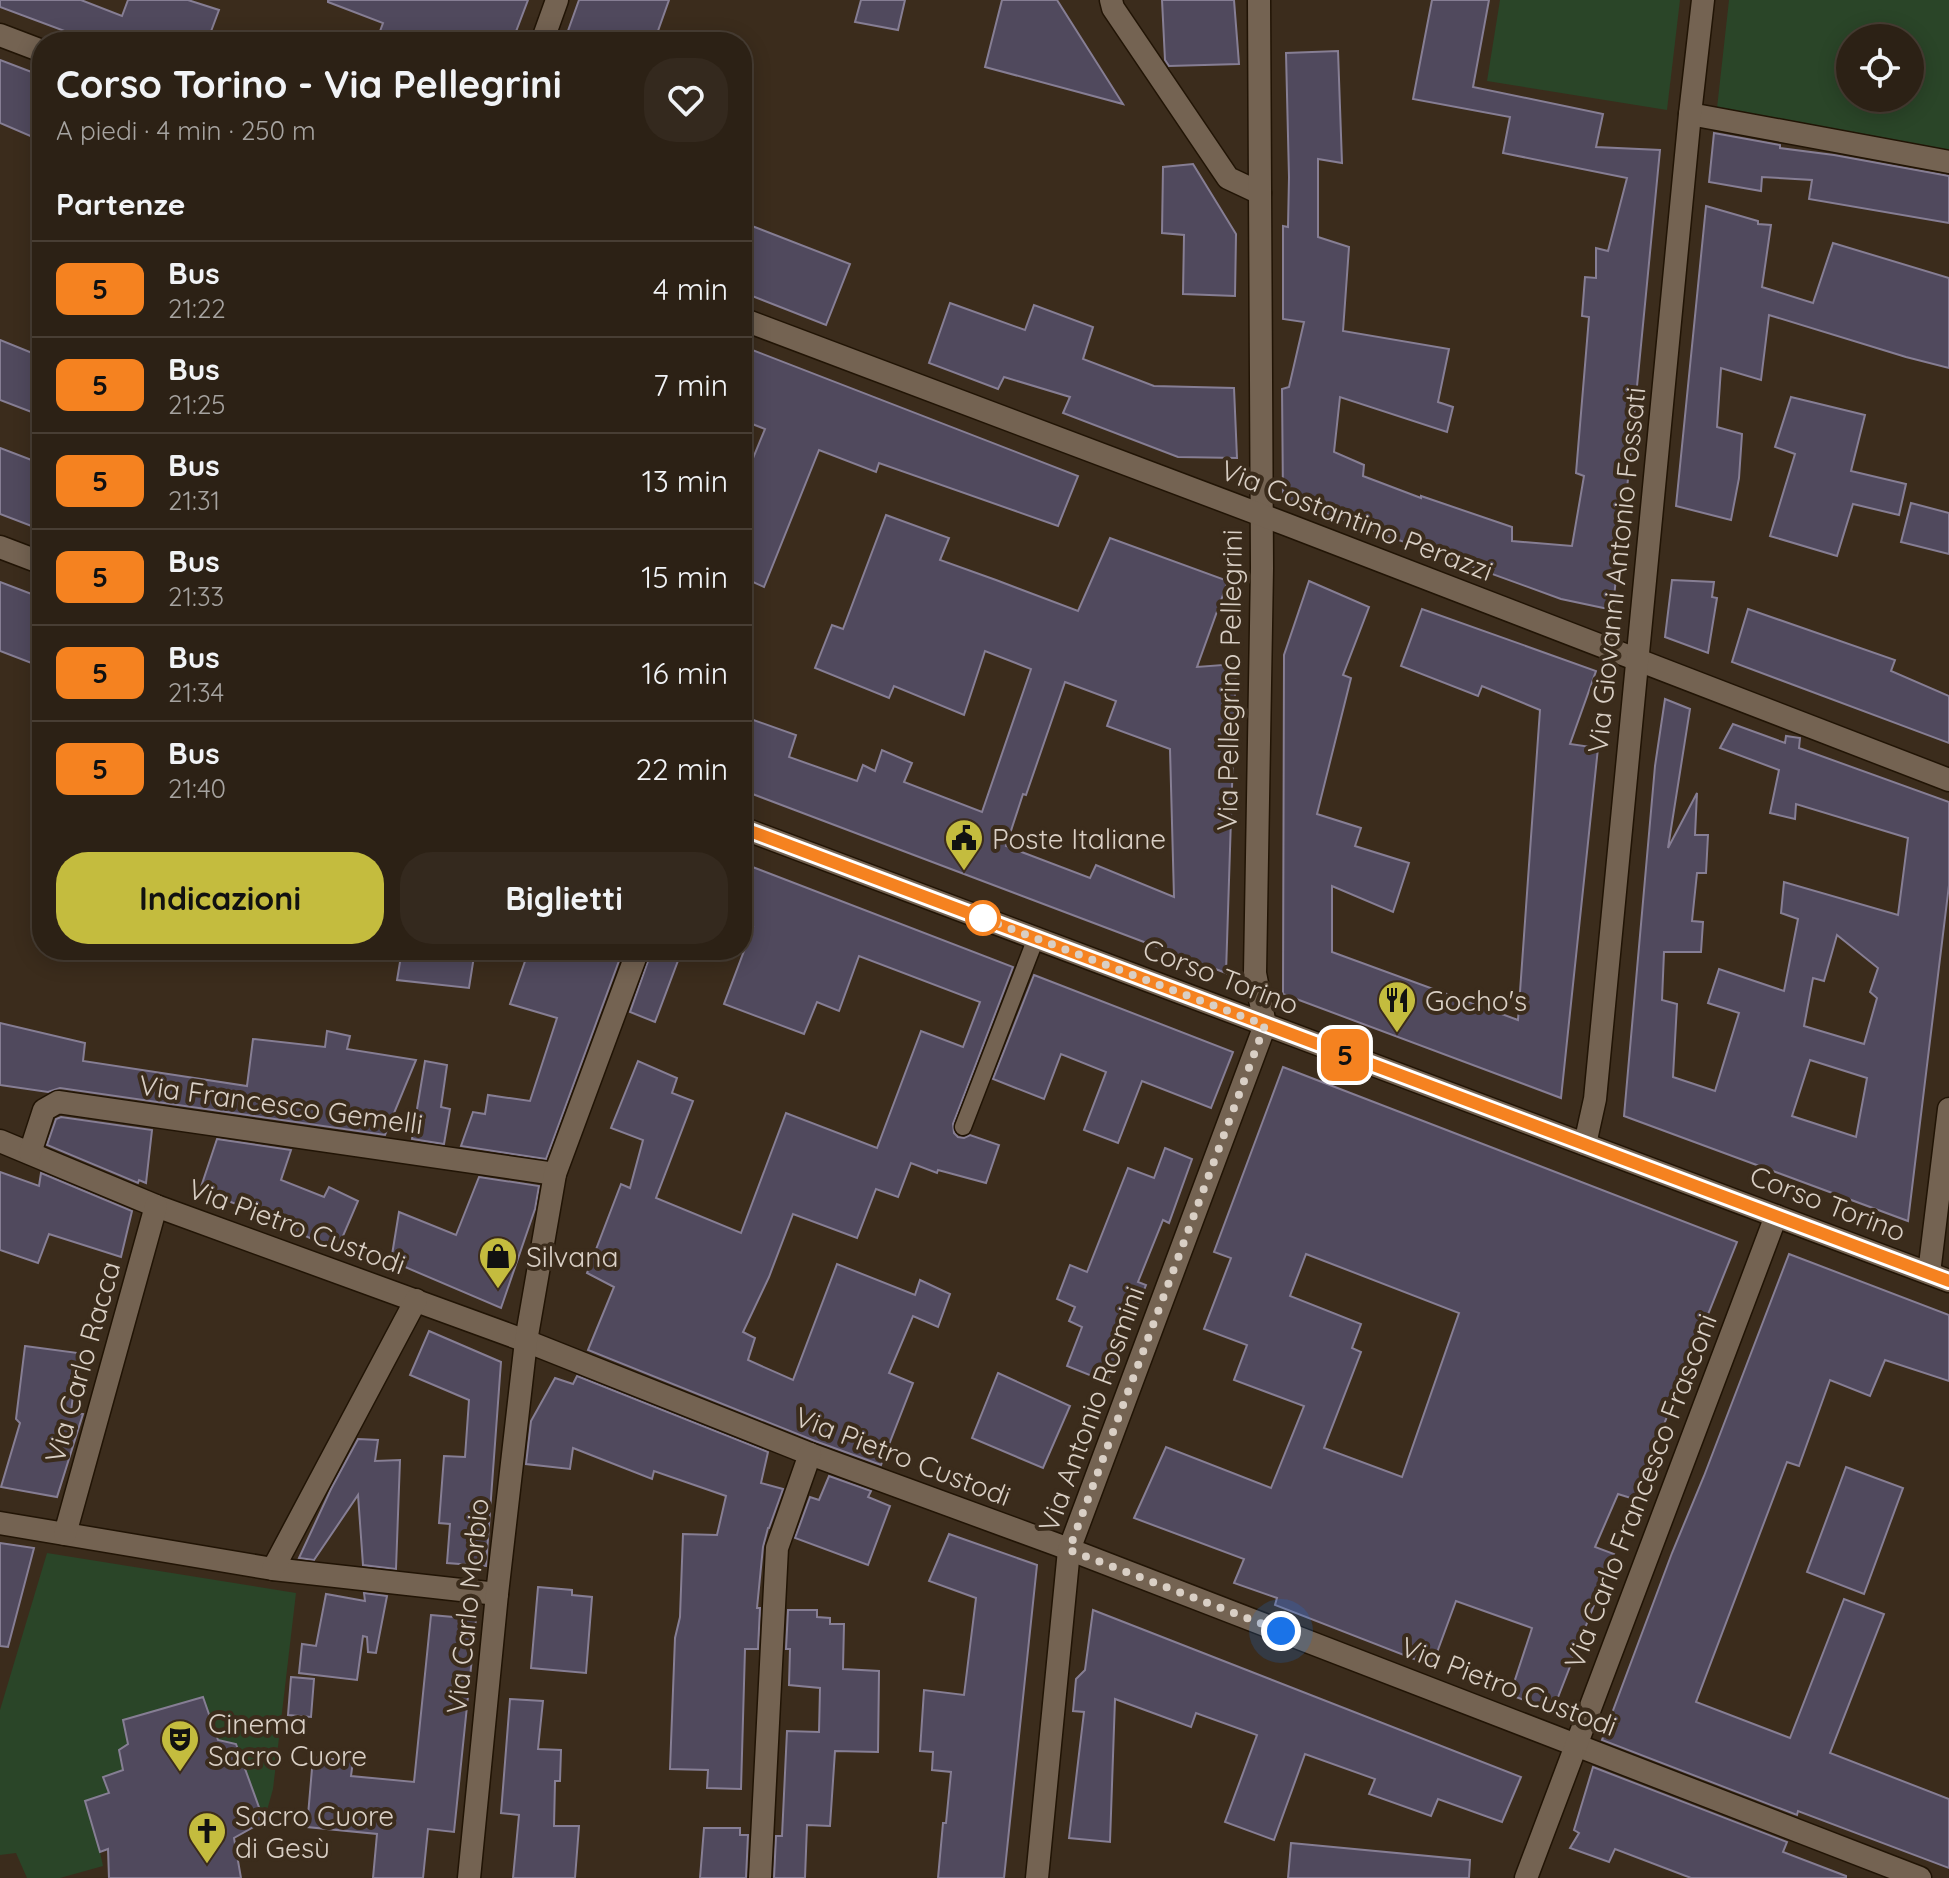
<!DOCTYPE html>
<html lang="it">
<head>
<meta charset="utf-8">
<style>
	body { margin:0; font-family:Quicksand,sans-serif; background:#34291e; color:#f1f3f6; height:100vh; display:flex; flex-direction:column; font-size:30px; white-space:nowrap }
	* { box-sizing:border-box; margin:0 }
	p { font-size:26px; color:#a6a3a0 }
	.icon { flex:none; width:44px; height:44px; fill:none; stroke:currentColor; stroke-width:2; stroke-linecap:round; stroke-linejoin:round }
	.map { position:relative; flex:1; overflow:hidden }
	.sheet { position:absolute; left:32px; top:32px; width:720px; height:928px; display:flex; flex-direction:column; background:#2c2115; border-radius:32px; box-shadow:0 4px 20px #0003,0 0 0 2px #483e34 }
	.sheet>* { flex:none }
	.badge { padding:0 16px; border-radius:12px; font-size:28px; line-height:52px }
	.controls { position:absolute; left:1836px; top:24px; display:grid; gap:16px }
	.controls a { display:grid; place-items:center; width:88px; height:88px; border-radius:50%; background:#2c2115; box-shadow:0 4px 20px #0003,0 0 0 2px #483e34; font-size:40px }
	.you { position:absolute; width:40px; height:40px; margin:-20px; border:6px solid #fff; border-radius:50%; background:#1a73e8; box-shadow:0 0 0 12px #1a73e833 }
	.map>.badge { position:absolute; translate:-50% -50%; box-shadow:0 0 0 4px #fff }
	h2 { padding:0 24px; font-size:30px; line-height:72px }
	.round { display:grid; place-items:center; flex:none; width:84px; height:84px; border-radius:32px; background:#34291e }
	.overview { display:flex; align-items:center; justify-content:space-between; height:136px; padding:0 24px }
	h1 { font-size:38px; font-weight:700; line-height:60px }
	.action { display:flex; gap:16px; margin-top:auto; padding:16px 24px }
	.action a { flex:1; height:92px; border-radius:32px; background:#c4bc3e; color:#111; font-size:32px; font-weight:700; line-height:92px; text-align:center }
	.action a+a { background:#34291e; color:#f1f3f6 }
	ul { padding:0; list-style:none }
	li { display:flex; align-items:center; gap:24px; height:96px; padding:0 24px; border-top:2px solid #483e34 }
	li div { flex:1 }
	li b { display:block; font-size:30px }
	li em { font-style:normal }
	li .badge { min-width:88px; font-weight:700; text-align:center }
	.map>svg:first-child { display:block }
	.green { fill:#2a4528; fill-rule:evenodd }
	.building { fill:#50495d; stroke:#867e94; stroke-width:2; fill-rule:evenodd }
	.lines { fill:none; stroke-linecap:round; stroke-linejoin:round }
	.service-casing { stroke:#211405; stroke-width:19 }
	.minor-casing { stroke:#211405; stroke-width:25 }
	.tertiary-casing { stroke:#211405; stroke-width:25 }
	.secondary-casing { stroke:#211405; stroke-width:25 }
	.service { stroke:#746352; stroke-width:16 }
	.minor { stroke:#746352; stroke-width:22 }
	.tertiary { stroke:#746352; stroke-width:22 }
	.secondary { stroke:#746352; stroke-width:22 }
	.line-casing { stroke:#fff; stroke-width:18 }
	.line { stroke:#f58220; stroke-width:12 }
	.walk { stroke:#d9cfc5; stroke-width:8; stroke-dasharray:0 14.4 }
	.stop-dot { fill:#fff; stroke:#f58220; stroke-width:4 }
	.labels { text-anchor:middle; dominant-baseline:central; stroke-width:8; stroke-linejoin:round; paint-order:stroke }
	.street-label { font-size:28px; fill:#d9cfc5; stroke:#3b2c1c }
	.poi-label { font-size:28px; fill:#d9cfc5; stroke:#3b2c1c; text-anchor:start }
</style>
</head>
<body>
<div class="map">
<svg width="1949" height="1878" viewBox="0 0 1949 1878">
	<rect width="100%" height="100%" fill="#3b2c1c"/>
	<g class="green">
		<polygon points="1500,0 1680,0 1667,110 1487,81"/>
		<path d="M1729 0H1949V155L1717 108ZM1850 38H1910V98H1850Z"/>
		<polygon points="47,1553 296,1593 273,1789 264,1821 251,1828 241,1806 100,1852 103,1866 60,1878 27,1878 16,1853 0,1855 0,1710"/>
	</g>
	<g class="building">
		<polygon points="0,0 81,0 122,16 128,0 188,0 219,10 207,42 94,42 0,7"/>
		<polygon points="328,0 528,0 512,42 376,42 383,23 328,2"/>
		<polygon points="579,0 669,0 654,42 564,42"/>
		<polygon points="861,0 905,0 898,30 855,22"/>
		<polygon points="1002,0 1057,0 1123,104 985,67"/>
		<polygon points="1162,0 1234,0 1239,64 1169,66 1165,60"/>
		<polygon points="1432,0 1489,0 1473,87 1603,114 1596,147 1660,150 1627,489 1624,488 1613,610 1561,599 1283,498 1282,389 1289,387 1304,322 1283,319 1283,226 1288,227 1289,177 1286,53 1338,51 1342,163 1318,159 1318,237 1349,247 1343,331 1449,349 1438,402 1453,407 1447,432 1340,397 1334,452 1364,465 1363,476 1421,498 1421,496 1512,527 1512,541 1572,546 1584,476 1576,473 1589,317 1582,316 1585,277 1596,278 1596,248 1608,251 1627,178 1503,153 1510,117 1413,99"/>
		<polygon points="0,60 42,76 42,141 0,123"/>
		<polygon points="1714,133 1780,145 1780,148 1834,155 1949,176 1949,223 1809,199 1812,180 1762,177 1761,191 1709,182"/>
		<polygon points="1193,164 1236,234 1235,296 1183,294 1184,235 1162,233 1163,167"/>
		<polygon points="1706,206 1758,221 1758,224 1771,225 1762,287 1813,303 1833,243 1949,278 1949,368 1906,357 1769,315 1761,380 1721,368 1717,427 1742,434 1739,478 1731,520 1676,506"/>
		<polygon points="752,226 850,264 826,325 742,292 742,227 751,230"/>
		<polygon points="950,303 1025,330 1034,305 1093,327 1083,359 1154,386 1234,388 1237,458 1178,457 1063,413 1070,397 1004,377 998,389 929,363"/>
		<polygon points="0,340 42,357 42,416 0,400"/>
		<polygon points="742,346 1078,476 1058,526 879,463 876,472 819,450 764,587 742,577 742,485 765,429 742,420"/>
		<polygon points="1791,397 1865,415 1851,471 1906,484 1899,515 1853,504 1837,556 1770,536 1795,454 1775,447"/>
		<polygon points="0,448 42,464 42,530 0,514"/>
		<polygon points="1911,503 1949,513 1949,554 1901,542"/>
		<path d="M886 515 949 538 940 560 996 580 1078 611 1110 538 1228 581 1197 667 1236 664 1226 973 742 790V716L796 735 789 757 857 781 863 765 875 771 882 750 912 763 904 782 982 812 1031 669 985 651 964 715 894 686 889 698 815 668 832 625 843 629ZM1065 682 1116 701 1107 726 1170 749 1174 897 1096 865 1090 878 1006 846 1023 794 1026 795Z"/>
		<polygon points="1672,580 1714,582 1712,597 1717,598 1708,653 1665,637"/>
		<polygon points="1309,581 1369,607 1343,675 1351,678 1317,814 1361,828 1355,846 1409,863 1393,912 1332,886 1332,952 1518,1020 1540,710 1482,686 1478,696 1401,666 1422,609 1596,671 1570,744 1598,748 1561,1098 1283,994 1284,655"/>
		<polygon points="0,582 42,598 42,667 0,651"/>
		<polygon points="1748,609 1895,660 1891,671 1949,696 1949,743 1732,662"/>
		<path d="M1665 699 1690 709 1668 848 1697 793 1695 835H1708L1706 873H1697L1692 921 1703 922 1701 952H1664L1662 1000 1677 1004 1673 1077 1715 1091 1739 1013 1708 1003 1719 969 1784 991 1798 919 1781 913 1784 882 1898 915 1908 838 1796 804 1795 819 1770 813 1779 770 1720 748 1733 724 1785 743 1786 736 1800 738 1799 748 1949 802V885L1908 1221 1624 1116 1655 766ZM1837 935 1878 968 1870 992 1877 998 1864 1044 1804 1026 1813 978 1824 981ZM1810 1060 1867 1078 1856 1137 1792 1116Z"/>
		<polygon points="742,863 1013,967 953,1124 954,1133 958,1137 964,1138 970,1135 999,1145 986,1183 938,1170 937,1173 911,1163 898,1197 876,1189 857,1238 793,1214 769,1277 743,1332 755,1338 748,1360 793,1380 837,1264 915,1295 920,1280 950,1294 938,1327 913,1316 889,1373 913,1383 881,1465 815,1441 588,1350 614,1287 587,1273 621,1184 630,1188 643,1140 611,1128 638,1061 677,1078 672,1093 693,1101 656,1198 741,1233 786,1113 877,1148 921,1031 963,1047 980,1002 859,956 839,1011 817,1002 804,1034 724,1004 753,927 742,923"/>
		<polygon points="402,950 475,950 469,988 397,980"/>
		<polygon points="529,950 623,950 546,1159 461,1146 473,1112 485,1114 488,1095 530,1101 557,1018 510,1004"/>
		<polygon points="652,950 682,950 655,1022 630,1012"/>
		<polygon points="1034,975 1233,1052 1211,1108 1142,1081 1118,1143 1084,1130 1106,1072 1061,1054 1044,1099 993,1079"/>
		<polygon points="0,1023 85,1043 83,1061 247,1086 253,1039 325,1047 327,1031 350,1036 347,1049 416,1060 385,1135 60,1088 48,1092 0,1085"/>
		<polygon points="425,1061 447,1065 441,1107 450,1109 444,1144 412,1139"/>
		<path d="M1283 1067 1737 1242 1634 1499 1618 1494 1595 1547 1614 1554 1553 1710 1510 1695 1532 1628 1456 1601 1432 1666 1275 1605 1277 1598 1234 1583 1244 1559 1134 1518 1166 1447 1271 1488 1304 1406 1234 1380 1247 1345 1204 1329 1231 1258 1214 1252ZM1306 1254 1459 1313 1402 1477 1324 1448 1361 1352 1352 1348 1361 1324 1290 1296Z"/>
		<polygon points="61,1117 152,1130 146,1183 139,1180 138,1183 47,1145 56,1119"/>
		<polygon points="217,1139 291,1150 281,1180 324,1197 329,1187 358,1201 337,1250 294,1231 295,1227 200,1190"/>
		<polygon points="1165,1148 1192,1159 1169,1223 1163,1220 1138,1282 1146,1285 1107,1382 1067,1366 1082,1327 1069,1321 1075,1307 1057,1299 1070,1265 1087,1272 1128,1168 1154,1178"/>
		<polygon points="0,1172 39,1186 41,1173 132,1211 121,1257 49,1234 38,1263 0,1250"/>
		<polygon points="479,1177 539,1186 535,1209 501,1308 391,1261 399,1212 456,1235"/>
		<polygon points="1789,1254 1949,1315 1949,1381 1885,1360 1870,1396 1830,1380 1799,1466 1787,1462 1696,1702 1790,1738 1844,1599 1884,1614 1830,1753 1949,1799 1949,1868 1798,1811 1797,1815 1602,1740 1672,1553 1704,1476"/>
		<polygon points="429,1331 501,1362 486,1566 447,1563 450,1524 439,1523 444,1456 465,1457 469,1400 410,1375"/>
		<polygon points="25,1346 78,1353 71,1412 83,1414 57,1497 1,1487 20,1423 16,1419"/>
		<polygon points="998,1373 1070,1406 1043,1468 972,1438"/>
		<polygon points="577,1376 768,1452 761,1483 783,1489 769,1528 768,1528 763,1547 757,1608 760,1608 758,1649 745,1649 741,1789 707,1788 708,1770 670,1769 675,1638 680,1617 683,1534 717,1535 726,1496 654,1471 652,1479 573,1448 570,1469 526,1464 531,1421 555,1378 573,1384"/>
		<polygon points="358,1439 378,1440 375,1461 400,1460 396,1569 363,1565 358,1495 314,1560 299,1558 331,1489"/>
		<polygon points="1846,1467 1903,1488 1864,1594 1807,1572"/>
		<polygon points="829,1476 871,1491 868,1497 890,1506 868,1565 795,1538 810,1497 819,1500"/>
		<polygon points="949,1534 1037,1565 1004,1878 938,1878 943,1823 946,1823 951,1772 932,1770 933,1752 920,1751 924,1690 964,1695 976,1598 929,1581"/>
		<polygon points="0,1543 34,1548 8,1647 0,1646"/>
		<polygon points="538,1587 572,1590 572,1595 592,1597 586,1673 531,1668"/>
		<polygon points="364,1593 387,1596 376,1653 368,1652 367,1637 363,1636 357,1680 299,1673 302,1644 316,1646 326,1594 365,1601"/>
		<polygon points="788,1610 817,1610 817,1617 830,1618 830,1624 844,1624 843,1669 879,1671 878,1752 835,1751 830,1826 807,1825 805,1878 774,1878 776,1836 782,1836 787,1731 819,1732 820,1688 789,1685 790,1649 786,1649"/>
		<polygon points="1093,1610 1521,1777 1502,1822 1438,1799 1431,1816 1369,1794 1375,1779 1305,1754 1274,1840 1225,1822 1257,1735 1196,1713 1191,1727 1115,1699 1110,1842 1069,1838 1084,1712 1073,1711 1076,1679 1085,1670"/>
		<polygon points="431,1615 476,1619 454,1832 428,1829 423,1878 373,1878 377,1834 307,1827 313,1757 353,1761 351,1776 414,1782"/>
		<polygon points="291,1677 314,1679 311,1717 288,1715"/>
		<polygon points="203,1697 218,1740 236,1744 264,1821 234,1838 241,1878 109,1878 108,1849 100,1852 85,1801 109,1793 103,1777 123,1770 119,1750 128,1744 123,1720"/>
		<polygon points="510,1699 543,1701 538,1749 561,1750 560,1781 555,1781 554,1826 579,1826 575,1878 513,1878 519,1815 501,1813"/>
		<polygon points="1593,1767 1787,1842 1783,1852 1846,1876 1846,1878 1691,1878 1615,1849 1609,1862 1570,1848 1579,1833 1574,1830"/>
		<polygon points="704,1828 740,1828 740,1835 748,1835 746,1878 700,1878"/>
		<polygon points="1291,1843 1470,1860 1469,1878 1288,1878"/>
	</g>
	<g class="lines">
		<defs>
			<polyline id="service" points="963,1127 1036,938"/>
			<g id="minor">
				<polyline points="1111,0 1113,8 1228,178 1260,193"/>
				<polyline points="1259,0 1262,568 1255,973 1265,1025"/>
				<polyline points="0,35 42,51"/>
				<polyline points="542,42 557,0"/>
				<polyline points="1690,114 1949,162"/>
				<polyline points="742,319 1288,525 1949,780"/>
				<polyline points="0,1141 156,1206 526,1341 810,1454 1058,1545 1920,1878"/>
				<polyline points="1585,1144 1595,1099 1690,114 1703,0"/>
				<polyline points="30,1153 44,1110 58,1102 555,1174"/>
				<polyline points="1929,1273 1949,1109"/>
				<polyline points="0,1523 273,1569 497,1594"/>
				<polyline points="65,1534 156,1206"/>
				<polyline points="273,1569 416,1300"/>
				<polyline points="469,1878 497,1594 526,1341 555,1174 638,950"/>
				<polyline points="760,1878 777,1548 810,1454"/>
				<polyline points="1526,1878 1776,1216"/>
			</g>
			<polyline id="tertiary" points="1037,1878 1069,1550 1265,1025"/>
			<g id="secondary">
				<polyline points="0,547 42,563"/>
				<polyline points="742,828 1949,1281"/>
			</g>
		</defs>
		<use href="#service" class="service-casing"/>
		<use href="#minor" class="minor-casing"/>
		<use href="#tertiary" class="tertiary-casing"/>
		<use href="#secondary" class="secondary-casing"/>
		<use href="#service" class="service"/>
		<use href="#minor" class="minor"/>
		<use href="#tertiary" class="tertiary"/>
		<use href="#secondary" class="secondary"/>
	</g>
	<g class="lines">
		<defs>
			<polyline id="line" points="742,828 1949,1281"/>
		</defs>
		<use href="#line" class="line-casing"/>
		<use href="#line" class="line"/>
		<polyline class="walk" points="983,918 977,916 1265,1025 1069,1550 1281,1631"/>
	</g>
	<defs>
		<symbol id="civic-pin" viewBox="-11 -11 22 30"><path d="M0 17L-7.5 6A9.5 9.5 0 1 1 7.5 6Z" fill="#c4bc3e" stroke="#3b2c1c"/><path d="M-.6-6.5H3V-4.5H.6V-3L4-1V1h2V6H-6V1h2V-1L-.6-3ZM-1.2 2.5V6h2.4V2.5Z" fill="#111"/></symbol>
		<symbol id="restaurant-pin" viewBox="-11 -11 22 30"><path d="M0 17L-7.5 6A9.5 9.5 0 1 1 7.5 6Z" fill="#c4bc3e" stroke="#3b2c1c"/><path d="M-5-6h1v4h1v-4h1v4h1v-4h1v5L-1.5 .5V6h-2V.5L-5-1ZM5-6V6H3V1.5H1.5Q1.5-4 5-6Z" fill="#111"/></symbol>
		<symbol id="shop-pin" viewBox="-11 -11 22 30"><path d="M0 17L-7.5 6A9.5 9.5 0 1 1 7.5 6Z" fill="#c4bc3e" stroke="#3b2c1c"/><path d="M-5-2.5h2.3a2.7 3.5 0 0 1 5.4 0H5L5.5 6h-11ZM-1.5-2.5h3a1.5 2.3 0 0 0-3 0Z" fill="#111"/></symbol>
		<symbol id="theatre-pin" viewBox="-11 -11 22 30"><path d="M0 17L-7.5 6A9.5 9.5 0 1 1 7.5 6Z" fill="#c4bc3e" stroke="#3b2c1c"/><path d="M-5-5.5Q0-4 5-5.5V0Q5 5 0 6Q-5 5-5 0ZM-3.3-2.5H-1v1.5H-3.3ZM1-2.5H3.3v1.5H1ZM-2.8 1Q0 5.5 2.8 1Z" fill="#111"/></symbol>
		<symbol id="church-pin" viewBox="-11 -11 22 30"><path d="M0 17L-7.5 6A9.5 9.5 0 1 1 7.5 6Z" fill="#c4bc3e" stroke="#3b2c1c"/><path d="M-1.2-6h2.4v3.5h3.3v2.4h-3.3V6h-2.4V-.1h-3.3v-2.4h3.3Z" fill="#111"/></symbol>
	</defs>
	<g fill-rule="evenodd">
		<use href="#civic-pin" x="942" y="816" width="44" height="60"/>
		<use href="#restaurant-pin" x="1375" y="978" width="44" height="60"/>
		<use href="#shop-pin" x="476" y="1234" width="44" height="60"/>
		<use href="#theatre-pin" x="158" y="1717" width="44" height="60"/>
		<use href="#church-pin" x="185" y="1809" width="44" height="60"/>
	</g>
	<circle class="stop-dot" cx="983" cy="918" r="16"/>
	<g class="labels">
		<g class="street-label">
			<text transform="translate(1357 520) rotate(21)">Via Costantino Perazzi</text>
			<text transform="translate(1616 570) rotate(-84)">Via Giovanni Antonio Fossati</text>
			<text transform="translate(1229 680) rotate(-89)">Via Pellegrino Pellegrini</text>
			<text transform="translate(1221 976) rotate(21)">Corso Torino</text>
			<text transform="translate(281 1104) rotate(8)">Via Francesco Gemelli</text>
			<text transform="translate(1828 1203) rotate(21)">Corso Torino</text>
			<text transform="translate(297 1226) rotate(20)">Via Pietro Custodi</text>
			<text transform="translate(82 1362) rotate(-74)">Via Carlo Racca</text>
			<text transform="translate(1091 1409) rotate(-70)">Via Antonio Rosmini</text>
			<text transform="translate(903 1456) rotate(21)">Via Pietro Custodi</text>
			<text transform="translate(1640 1491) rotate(-69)">Via Carlo Francesco Frasconi</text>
			<text transform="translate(467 1606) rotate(-84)">Via Carlo Morbio</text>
			<text transform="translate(1509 1686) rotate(21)">Via Pietro Custodi</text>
		</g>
		<g class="poi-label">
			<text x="992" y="838">Poste Italiane</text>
			<text x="1425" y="1000">Gocho's</text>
			<text x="526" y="1256">Silvana</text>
			<text x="208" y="1723">Cinema<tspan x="208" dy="32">Sacro Cuore</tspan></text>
			<text x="235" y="1815">Sacro Cuore<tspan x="235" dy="32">di Gesù</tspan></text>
		</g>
	</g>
</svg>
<div class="controls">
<a><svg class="icon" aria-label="locate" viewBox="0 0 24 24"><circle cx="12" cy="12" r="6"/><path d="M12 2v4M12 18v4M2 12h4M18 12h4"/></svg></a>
</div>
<div class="you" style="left:1281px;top:1631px"></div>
<b class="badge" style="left:1345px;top:1055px;background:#f58220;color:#111">5</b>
<section class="sheet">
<div class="overview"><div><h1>Corso Torino - Via Pellegrini</h1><p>A piedi · 4 min · 250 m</p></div><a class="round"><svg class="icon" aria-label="heart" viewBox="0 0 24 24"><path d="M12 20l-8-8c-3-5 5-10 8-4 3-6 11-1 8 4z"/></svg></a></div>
<h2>Partenze</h2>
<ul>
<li><span class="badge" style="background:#f58220;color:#111">5</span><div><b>Bus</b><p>21:22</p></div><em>4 min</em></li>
<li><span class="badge" style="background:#f58220;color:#111">5</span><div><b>Bus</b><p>21:25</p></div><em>7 min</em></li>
<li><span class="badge" style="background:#f58220;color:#111">5</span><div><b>Bus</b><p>21:31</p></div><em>13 min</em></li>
<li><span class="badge" style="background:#f58220;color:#111">5</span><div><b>Bus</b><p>21:33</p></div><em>15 min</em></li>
<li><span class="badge" style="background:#f58220;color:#111">5</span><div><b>Bus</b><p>21:34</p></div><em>16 min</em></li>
<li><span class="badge" style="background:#f58220;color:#111">5</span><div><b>Bus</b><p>21:40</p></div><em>22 min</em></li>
</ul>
<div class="action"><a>Indicazioni</a><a>Biglietti</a></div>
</section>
</div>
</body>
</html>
